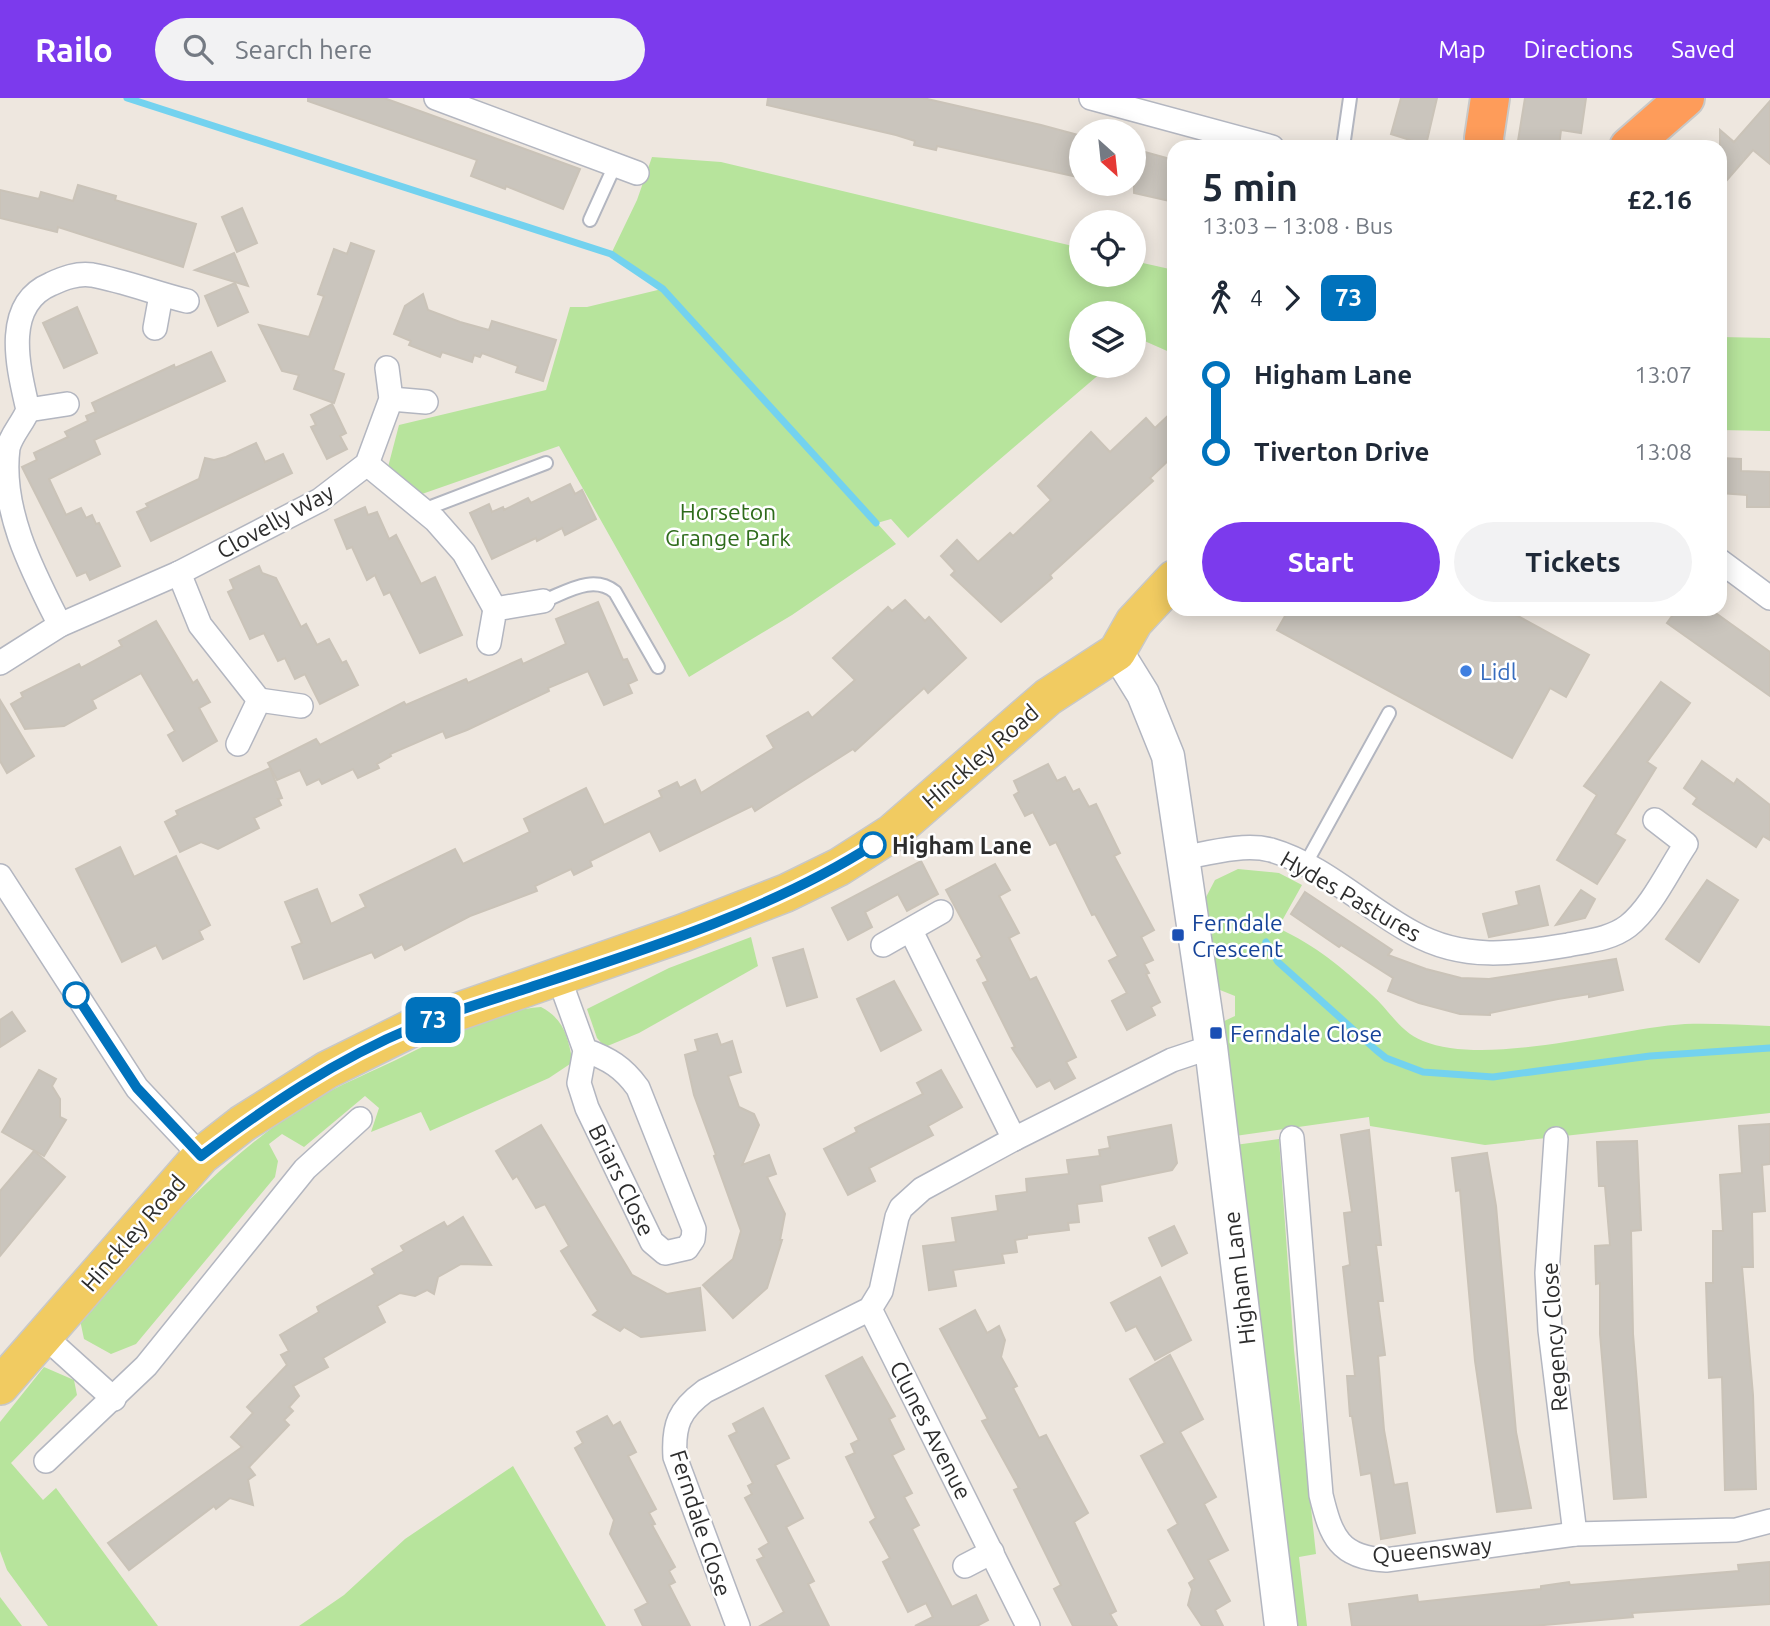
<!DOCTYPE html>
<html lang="en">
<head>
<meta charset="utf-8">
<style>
	body { margin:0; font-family:Ubuntu,sans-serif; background:#f2f2f3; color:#1f2937; height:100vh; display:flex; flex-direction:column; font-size:26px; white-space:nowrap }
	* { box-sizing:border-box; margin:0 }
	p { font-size:23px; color:#747a83 }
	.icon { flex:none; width:38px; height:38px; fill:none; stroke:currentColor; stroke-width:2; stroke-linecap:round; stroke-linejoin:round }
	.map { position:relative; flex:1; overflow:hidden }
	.details { position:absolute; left:1167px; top:42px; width:560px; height:476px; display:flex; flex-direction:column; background:#fff; border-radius:21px; box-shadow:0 4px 18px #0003 }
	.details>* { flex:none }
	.badge { padding:0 14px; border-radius:10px; font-size:24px; line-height:46px }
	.needle { width:46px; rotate:153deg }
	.tools { position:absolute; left:1069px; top:21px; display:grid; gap:14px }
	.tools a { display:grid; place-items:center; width:77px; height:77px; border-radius:50%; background:#fff; box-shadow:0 4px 18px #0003; font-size:35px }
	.map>.badge { position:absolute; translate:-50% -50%; box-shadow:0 0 0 4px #fff }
	.legs { display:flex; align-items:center; gap:10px; height:77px; padding:0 35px; font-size:23px }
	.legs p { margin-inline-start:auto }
	.overview { display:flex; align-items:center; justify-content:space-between; height:119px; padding:0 35px }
	h1 { font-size:38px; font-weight:600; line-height:52px }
	.button { display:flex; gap:14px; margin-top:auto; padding:14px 35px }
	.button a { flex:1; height:80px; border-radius:42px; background:#7c3aed; color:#fff; font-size:28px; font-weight:600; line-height:80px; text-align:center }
	.button a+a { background:#f2f2f3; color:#1f2937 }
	ul { padding:0 35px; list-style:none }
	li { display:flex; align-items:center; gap:24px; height:77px; font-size:26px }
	li i { display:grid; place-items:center; width:10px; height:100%; margin:0 9px; background:currentColor }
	li i::after { content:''; width:18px; height:18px; margin:-9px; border:5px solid; border-radius:50%; background:#fff }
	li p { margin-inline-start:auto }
	li:first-child i { background:linear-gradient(#0000 50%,currentColor 0) }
	li:last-child i { background:linear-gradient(currentColor 50%,#0000 0) }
	header { display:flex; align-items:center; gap:42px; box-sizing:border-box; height:98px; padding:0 35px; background:#7c3aed; color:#fff }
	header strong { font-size:33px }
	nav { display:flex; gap:38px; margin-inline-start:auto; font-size:24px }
	.search { width:490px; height:63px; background:#f2f2f3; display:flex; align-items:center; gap:18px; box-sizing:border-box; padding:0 24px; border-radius:38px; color:#747a83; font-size:26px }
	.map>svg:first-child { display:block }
	.green { fill:#b7e49c }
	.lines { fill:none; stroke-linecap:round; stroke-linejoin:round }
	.stream { stroke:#73d2ef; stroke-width:7 }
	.building { fill:#cac5bd; stroke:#cac3b8; stroke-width:2 }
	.lane-casing { stroke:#b3b6c0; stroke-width:16 }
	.street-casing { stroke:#b3b6c0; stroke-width:26 }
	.secondary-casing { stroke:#b3b6c0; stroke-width:35 }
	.primary-casing { stroke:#c8c8c8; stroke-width:40 }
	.highway-casing { stroke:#c8c8c8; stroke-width:42 }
	.lane { stroke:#fff; stroke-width:12 }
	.street { stroke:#fff; stroke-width:23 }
	.secondary { stroke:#fff; stroke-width:32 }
	.primary { stroke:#f1cb61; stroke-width:37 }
	.highway { stroke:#fe9c5a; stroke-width:38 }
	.line-1-casing { stroke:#fff; stroke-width:16 }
	.line-1 { stroke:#0072bc; stroke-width:10 }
	.shop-dot { fill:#3f7fe0; stroke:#fff; stroke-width:2.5 }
	.stop-1-dot { fill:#fff; stroke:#0072bc; stroke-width:3.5 }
	.transit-dot { fill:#1a4fb4; stroke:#fff; stroke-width:2.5 }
	.labels { text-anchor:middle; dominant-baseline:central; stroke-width:5; stroke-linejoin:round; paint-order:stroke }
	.park-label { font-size:23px; fill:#2e6b1b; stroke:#fff }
	.street-label { font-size:23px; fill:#2d2d2d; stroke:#fff }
	.shop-label { font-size:23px; fill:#366cbe; stroke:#fff; text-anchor:start }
	.stop-label { font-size:23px; font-weight:bold; fill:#2d2d2d; stroke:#fff; text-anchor:start }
	.transit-label { font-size:23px; fill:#164399; stroke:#fff; text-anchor:start }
</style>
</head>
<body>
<header>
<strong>Railo</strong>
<div class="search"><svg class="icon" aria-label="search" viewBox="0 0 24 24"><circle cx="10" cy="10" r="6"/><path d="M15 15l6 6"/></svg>Search here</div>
<nav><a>Map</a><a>Directions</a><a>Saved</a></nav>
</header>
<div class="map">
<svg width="1770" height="1528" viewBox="0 0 1770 1528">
	<rect width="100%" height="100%" fill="#eee7df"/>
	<g class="green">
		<polygon points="652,59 721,64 1081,150 1082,177 1134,177 1134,163 1174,172 1174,256 1140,241 1134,247 1134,215 1082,215 1082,268 1109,268 908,440 891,421 877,425 896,446 792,517 689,579 559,348 422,396 388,369 399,327 546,292 570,209 587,209 662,191 611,156 637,102"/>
		<polygon points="1720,239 1770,240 1770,333 1720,332"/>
		<path d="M1238 771 1279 775 1302 787 1278 830C1317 848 1341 869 1372 897 1390 913 1400 934 1423 943 1488 969 1613 931 1685 926 1713 925 1742 927 1770 928V1015L1485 1047 1370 1028 1369 1019 1235 1038 1220 925 1235 918V898L1215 890 1204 803 1215 782Z"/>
		<polygon points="751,839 758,868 639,935 605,949 597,940 587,911 669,870"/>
		<path d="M541 909C565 922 567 938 573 964L549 980 430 1033 421 1014 371 1034 379 1010 365 998 304 1049 282 1036 269 1046 278 1063 275 1079 136 1246 111 1256 84 1241 80 1222C149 1143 217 1063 307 1006 338 987 374 973 406 957 447 937 496 912 541 909Z"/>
		<polygon points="1279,1041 1294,1252 1316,1456 1299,1459 1307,1528 1296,1528 1235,1047"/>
		<polygon points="44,1269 74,1282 77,1297 11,1365 43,1402 56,1390 158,1528 48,1528 7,1472 0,1453 0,1324"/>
		<polygon points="513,1368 606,1528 299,1528 344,1497 405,1441"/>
		<polygon points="0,1499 22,1528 0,1528"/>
	</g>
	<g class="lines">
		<g class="stream">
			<polyline points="127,0 611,156 663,191 876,425"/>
			<polyline points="1266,844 1278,864 1376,952 1386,960 1423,974 1493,979 1650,958 1770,950"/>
		</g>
	</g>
	<g class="building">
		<polygon points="308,0 384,0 580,71 563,111 506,88 505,91 471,78 477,62 308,3"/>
		<polygon points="768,0 923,0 1041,27 1082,38 1082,80 937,48 936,52 914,47 915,43 896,37 767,7"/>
		<polygon points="1401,0 1437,0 1426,47 1391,36"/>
		<polygon points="1525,0 1586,0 1581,35 1561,32 1559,49 1517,49"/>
		<polygon points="1770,3 1770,66 1753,52 1720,90 1720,32 1734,44"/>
		<polygon points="1134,51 1174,62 1174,104 1134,95"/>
		<polygon points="78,87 116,98 115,102 196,126 183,169 58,129 57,134 0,120 0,92 39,101 41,94 73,103"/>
		<polygon points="242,110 257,145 237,154 222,119"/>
		<polygon points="351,145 374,153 333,272 344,276 334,305 294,291 299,277 282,273 259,227 309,239 324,198 318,196 334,151 347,156"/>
		<polygon points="234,155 248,188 195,172"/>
		<polygon points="235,185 248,214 218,228 205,198"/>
		<polygon points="423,196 428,212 460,224 489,232 492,223 556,242 543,283 516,274 518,268 482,255 480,259 474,257 472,264 442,254 440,259 409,247 411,243 394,236 405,208"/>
		<polygon points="77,209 97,255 64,270 43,225"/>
		<polygon points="211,254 225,283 94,342 100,356 49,381 66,417 81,410 86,420 92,417 96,426 99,425 120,468 90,482 86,474 77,478 22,369 37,362 34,355 68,339 65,334 88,323 86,318 96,314 92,305 174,267 175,270"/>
		<polygon points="332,306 346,335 340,338 347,351 327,361 311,329 316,327 311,317"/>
		<polygon points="1174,312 1174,357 1150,380 1153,383 1050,477 1052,480 1001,524 951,477 955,473 941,458 957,442 978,464 1010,435 1013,438 1051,402 1038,388 1091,334 1110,354 1146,320 1155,330"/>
		<polygon points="256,345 265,364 283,356 292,375 151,443 137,414 148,409 146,406 199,381 205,360 214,362 226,359"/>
		<polygon points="1720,360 1741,361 1741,373 1770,374 1770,409 1747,409 1747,397 1720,395"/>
		<polygon points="570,386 575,396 582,392 596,421 565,437 562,430 537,443 536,440 492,461 470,415 489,406 492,414 503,409 504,412 528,400 531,405"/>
		<polygon points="365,409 368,417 377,414 389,441 396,437 421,486 435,479 462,537 420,555 390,494 384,497 375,477 367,482 352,449 347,451 335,422"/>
		<polygon points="259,468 262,475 276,480 301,529 306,526 317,547 329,541 342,565 346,563 358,587 320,606 305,576 295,581 285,560 278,563 264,535 250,541 228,494 234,491 230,482"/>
		<polygon points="905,502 925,523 929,519 966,560 928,595 924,590 855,653 853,651 755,713 752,708 660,753 650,733 590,763 592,768 574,777 571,771 535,788 537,793 470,818 405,852 402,846 375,860 372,854 304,881 292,849 302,845 285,804 317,791 331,826 366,809 360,797 455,751 463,766 530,734 524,721 586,690 604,727 662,699 659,693 677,684 680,690 695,682 701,695 774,650 767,638 808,614 812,620 855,582 833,560 888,509 892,513"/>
		<polygon points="598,504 623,562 627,561 637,582 628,586 632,595 604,607 588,573 548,590 549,593 467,632 446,640 443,633 390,656 391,658 377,666 379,670 358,680 353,671 322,686 319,681 307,687 300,672 277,682 268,665 316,641 320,647 404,604 406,607 466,581 468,585 521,561 523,566 566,546 556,521"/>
		<polygon points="1289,511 1505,511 1589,557 1566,599 1550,590 1512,660 1277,532"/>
		<polygon points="1677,511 1710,511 1770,554 1770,598 1667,525"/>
		<polygon points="156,523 193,585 197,582 210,604 199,610 217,643 183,663 168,637 175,633 141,575 92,602 96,610 64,628 25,631 11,606 23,599 21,595 79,566 81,570 122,548 119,543"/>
		<polygon points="1661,584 1690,605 1647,664 1656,670 1615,736 1625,742 1597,786 1557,762 1597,697 1584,688"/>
		<polygon points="0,602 34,658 7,675 0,663"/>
		<polygon points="1702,663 1734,686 1737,681 1770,707 1770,742 1763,738 1756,749 1693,706 1697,700 1684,690"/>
		<polygon points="1048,666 1057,683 1065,679 1073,694 1079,691 1089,709 1096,706 1120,755 1114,758 1154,832 1141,839 1153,862 1144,866 1149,875 1146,876 1160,904 1151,909 1155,917 1127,932 1112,903 1127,895 1109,863 1118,858 1095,816 1092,817 1056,744 1050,747 1033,714 1025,718 1014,697 1019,694 1014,683"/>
		<polygon points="270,670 282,700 278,701 281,707 254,720 259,730 218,751 201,744 180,754 165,724 178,717 176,713"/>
		<polygon points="120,749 134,779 176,758 210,827 199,833 203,841 163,861 156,847 122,864 76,771"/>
		<polygon points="921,763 938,796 907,813 898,796 865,814 872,829 848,842 832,810"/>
		<polygon points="995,766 1010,792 999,798 1019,835 1009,840 1030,882 1036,879 1076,959 1066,964 1075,980 1055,991 1050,982 1037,989 1012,950 1015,949 983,885 988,883 977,862 982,859 946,792"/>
		<polygon points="1707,782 1738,802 1699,864 1666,841"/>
		<polygon points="1539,788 1548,827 1489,839 1483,816 1519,807 1516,794"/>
		<polygon points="1581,792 1595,801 1585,820 1556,827"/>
		<polygon points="1305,794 1392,852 1388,857 1426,871 1461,880 1489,881 1616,861 1623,892 1589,899 1589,896 1558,901 1490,915 1490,917 1460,916 1419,905 1388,893 1393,880 1341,847 1339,849 1291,816"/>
		<polygon points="803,851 817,899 787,908 773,860"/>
		<polygon points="894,883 921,932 881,953 857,901"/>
		<polygon points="12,914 25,933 0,949 0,922"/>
		<polygon points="717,936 721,947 732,943 741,974 728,978 739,1009 754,1016 759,1027 742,1067 769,1057 776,1076 767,1079 785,1116 780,1142 782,1142 767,1190 733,1220 703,1187 733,1161 741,1133 714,1058 716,1057 694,997 685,957 698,953 695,942"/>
		<polygon points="39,972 56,981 52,988 60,1001 60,1019 66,1022 44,1058 2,1034"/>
		<polygon points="941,972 962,1009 928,1028 933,1037 869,1070 875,1083 848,1097 824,1051 857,1034 855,1030 923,996 917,985"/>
		<polygon points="1770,1026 1770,1066 1762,1067 1765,1113 1752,1114 1753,1169 1742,1169 1753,1297 1756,1391 1725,1392 1722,1279 1709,1280 1706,1185 1713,1185 1713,1133 1723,1133 1720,1077 1742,1075 1739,1028"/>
		<polygon points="541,1027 632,1177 667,1196 700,1190 705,1232 641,1239 624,1229 620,1233 593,1217 598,1213 561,1153 569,1148 545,1106 536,1110 517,1078 513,1081 496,1053"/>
		<polygon points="1171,1027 1177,1065 1172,1072 1100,1087 1102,1103 1077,1106 1079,1124 1068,1125 1069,1132 1027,1137 1027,1140 1015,1142 1017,1154 1002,1156 1004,1165 953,1172 956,1188 929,1192 923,1148 956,1144 952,1120 998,1113 996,1098 1027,1094 1026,1081 1069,1076 1067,1062 1100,1058 1099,1052 1110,1050 1108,1039"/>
		<polygon points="1369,1032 1381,1147 1376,1147 1383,1203 1378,1203 1385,1257 1378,1258 1384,1332 1394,1387 1407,1385 1415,1435 1381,1441 1371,1375 1361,1377 1352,1318 1350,1318 1347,1278 1355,1278 1343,1169 1350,1167 1344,1115 1352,1114 1341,1037"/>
		<polygon points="1637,1043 1641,1132 1631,1133 1633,1236 1646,1399 1614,1401 1600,1236 1600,1185 1596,1186 1595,1148 1610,1147 1605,1088 1599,1088 1597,1044"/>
		<polygon points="34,1053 65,1079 0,1158 0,1093"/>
		<polygon points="1487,1055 1496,1108 1516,1334 1531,1410 1497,1414 1475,1263 1460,1092 1456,1093 1452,1060"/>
		<polygon points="463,1119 491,1167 461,1166 438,1179 434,1196 427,1192 415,1198 400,1195 377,1208 385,1224 323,1260 328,1269 293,1288 299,1298 289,1309 293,1313 284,1322 289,1327 249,1369 255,1377 248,1382 253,1407 230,1400 216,1411 214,1408 129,1472 108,1445 242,1349 231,1339 253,1315 247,1309 287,1267 281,1257 289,1253 280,1237 319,1214 317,1209 375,1176 372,1171 404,1153 401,1148 444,1124 447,1129"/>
		<polygon points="1174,1128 1187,1155 1162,1168 1149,1140"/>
		<polygon points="1160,1179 1191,1242 1155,1262 1136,1228 1126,1233 1111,1205"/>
		<polygon points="975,1212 987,1235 999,1228 1005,1242 1001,1259 1017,1288 1013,1290 1039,1340 1046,1337 1088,1415 1074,1424 1116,1513 1110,1516 1117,1528 1073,1528 1054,1491 1061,1487 1014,1392 1019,1390 982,1323 988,1321 940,1231"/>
		<polygon points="1170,1257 1203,1321 1180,1334 1216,1399 1204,1406 1228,1452 1208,1462 1230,1503 1215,1512 1223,1528 1202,1528 1188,1507 1192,1491 1189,1485 1195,1481 1168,1432 1178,1426 1141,1358 1165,1345 1130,1281"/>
		<polygon points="862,1259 895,1318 889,1321 904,1351 892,1357 912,1395 904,1399 919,1427 912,1431 952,1509 976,1497 988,1522 977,1528 915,1528 933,1519 926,1505 908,1514 883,1464 890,1460 870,1424 876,1420 846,1359 855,1355 851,1346 859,1342 826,1278"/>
		<polygon points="763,1310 789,1360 775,1367 803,1420 786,1429 814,1483 808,1486 829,1528 760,1528 784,1514 757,1462 764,1459 759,1451 769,1445 745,1400 752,1396 748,1388 753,1385 729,1338 737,1334 733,1326"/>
		<polygon points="607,1318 613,1328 620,1324 636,1354 628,1358 656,1411 649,1415 655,1426 652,1427 675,1469 669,1473 675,1484 669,1487 690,1528 643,1528 635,1512 648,1505 610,1436 614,1422 575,1350 583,1345 577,1334"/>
		<polygon points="1770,1464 1770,1506 1632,1515 1633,1519 1533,1528 1352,1528 1349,1506 1417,1497 1418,1504 1541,1491 1541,1488 1569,1484 1570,1487 1739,1473 1738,1467"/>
	</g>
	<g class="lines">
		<defs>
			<g id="lane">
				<polyline points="1343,49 1350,0"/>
				<polyline points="590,122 615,67"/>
				<polyline points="423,412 546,365"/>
				<path d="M543 503C567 494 593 476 615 494L658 569"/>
				<polyline points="1305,767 1389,615"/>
			</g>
			<g id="street">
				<polyline points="436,0 637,75"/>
				<polyline points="1091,0 1272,49"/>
				<polyline points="155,230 161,197"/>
				<polyline points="391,301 426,304"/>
				<polyline points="28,312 67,306"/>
				<polyline points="367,366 435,422 464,455 495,511"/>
				<polyline points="1720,463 1770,500"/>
				<polyline points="179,475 200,527 259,602"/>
				<path d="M60 527C33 474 0 412 8 350 11 337 23 325 28 312 19 272 1 207 51 186 64 180 77 175 92 177 124 183 155 195 187 203"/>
				<polyline points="489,545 495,511 543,503"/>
				<polyline points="0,565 60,527 179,475 320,402 367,366 391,301 387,270"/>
				<polyline points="238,646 259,602 301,608"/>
				<path d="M1182 760C1209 755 1244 745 1271 752 1323 767 1366 810 1413 835 1463 863 1514 856 1568 847 1588 843 1611 841 1628 828 1652 809 1669 771 1686 746L1655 722"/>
				<polyline points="0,778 137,990 201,1058"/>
				<polyline points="911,833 1014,1041"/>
				<polyline points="883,847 941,814"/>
				<path d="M559 880 585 952C609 961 623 969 638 990L694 1131 693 1141 687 1150 665 1155 652 1144 587 1010 579 985 585 952"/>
				<path d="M1292 1040 1321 1397C1331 1438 1339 1460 1386 1462L1575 1436 1736 1432 1770 1423"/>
				<polyline points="1556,1041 1547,1175 1550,1232 1575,1436"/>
				<polyline points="870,1211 1028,1528"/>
				<polyline points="43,1237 114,1301"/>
				<polyline points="46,1363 146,1268 305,1071 360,1021"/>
				<polyline points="965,1468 992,1454"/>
				<path d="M738 1528 675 1359C673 1327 679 1312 705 1293L870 1211 881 1193 897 1119 901 1110 922 1091 1014 1041 1172 962 1211 949"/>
			</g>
			<polyline id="secondary" points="1117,554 1143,596 1168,658 1211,949 1281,1528"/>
			<polyline id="primary" points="0,1288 201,1058 242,1026 327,972 414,929 683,835 786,795 839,769 892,735 1048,599 1117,554 1134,524 1174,481"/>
			<g id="highway">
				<polyline points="1485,49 1484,40 1490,0"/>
				<polyline points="1629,49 1685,0"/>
			</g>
		</defs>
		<use href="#lane" class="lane-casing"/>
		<use href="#street" class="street-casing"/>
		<use href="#secondary" class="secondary-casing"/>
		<use href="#primary" class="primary-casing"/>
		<use href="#highway" class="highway-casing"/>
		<use href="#lane" class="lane"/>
		<use href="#street" class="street"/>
		<use href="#secondary" class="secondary"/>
		<use href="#primary" class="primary"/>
		<use href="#highway" class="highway"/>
	</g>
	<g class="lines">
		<defs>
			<path id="line-1" d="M76 897 137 990 201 1058C267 1008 337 961 414 929 450 914 488 903 525 891 641 853 770 813 873 747"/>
		</defs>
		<use href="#line-1" class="line-1-casing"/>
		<use href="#line-1" class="line-1"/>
	</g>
	<circle class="shop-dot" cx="1466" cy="573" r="7"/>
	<g class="stop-1-dot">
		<circle cx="873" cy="747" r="12"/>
		<circle cx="76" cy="897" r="12"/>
	</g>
	<g class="transit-dot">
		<rect x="1171" y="830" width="14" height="14" rx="3.5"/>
		<rect x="1209" y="928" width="14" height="14" rx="3.5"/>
	</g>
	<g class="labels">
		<g class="park-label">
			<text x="728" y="413">Horseton<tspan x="728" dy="26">Grange Park</tspan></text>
		</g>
		<g class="street-label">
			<text transform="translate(275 423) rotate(-29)">Clovelly Way</text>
			<text transform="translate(980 658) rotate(-41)">Hinckley Road</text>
			<text transform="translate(1351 798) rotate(30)">Hydes Pastures</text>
			<text transform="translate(622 1082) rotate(64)">Briars Close</text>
			<text transform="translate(133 1135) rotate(-49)">Hinckley Road</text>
			<text transform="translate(1239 1180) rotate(-97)">Higham Lane</text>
			<text transform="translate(1554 1239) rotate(-94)">Regency Close</text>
			<text transform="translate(931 1332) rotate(63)">Clunes Avenue</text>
			<text transform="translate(701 1425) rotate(72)">Ferndale Close</text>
			<text transform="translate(1432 1452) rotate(-5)">Queensway</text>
		</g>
		<g class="shop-label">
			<text x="1480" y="573">Lidl</text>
		</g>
		<g class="stop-label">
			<text x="892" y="747">Higham Lane</text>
		</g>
		<g class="transit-label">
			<text x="1192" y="824">Ferndale<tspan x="1192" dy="26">Crescent</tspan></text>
			<text x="1230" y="935">Ferndale Close</text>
		</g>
	</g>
</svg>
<div class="tools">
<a><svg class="needle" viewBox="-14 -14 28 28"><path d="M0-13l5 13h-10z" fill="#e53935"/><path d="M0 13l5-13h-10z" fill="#747a83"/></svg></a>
<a><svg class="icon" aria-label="locate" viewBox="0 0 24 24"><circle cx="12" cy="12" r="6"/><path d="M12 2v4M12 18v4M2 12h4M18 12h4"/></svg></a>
<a><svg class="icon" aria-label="layers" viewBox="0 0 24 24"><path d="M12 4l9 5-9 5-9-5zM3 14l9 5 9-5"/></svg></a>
</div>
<b class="badge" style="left:433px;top:922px;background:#0072bc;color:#fff">73</b>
<section class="details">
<div class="overview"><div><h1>5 min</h1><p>13:03 – 13:08 · Bus</p></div><b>£2.16</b></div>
<div class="legs"><svg class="icon" aria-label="walk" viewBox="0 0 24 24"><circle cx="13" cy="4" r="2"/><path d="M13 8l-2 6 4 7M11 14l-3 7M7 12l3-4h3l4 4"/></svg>4<svg class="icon" aria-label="forward" viewBox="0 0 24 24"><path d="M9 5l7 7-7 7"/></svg><b class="badge" style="background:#0072bc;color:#fff">73</b></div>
<ul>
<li><i style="color:#0072bc"></i><b>Higham Lane</b><p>13:07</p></li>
<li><i style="color:#0072bc"></i><b>Tiverton Drive</b><p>13:08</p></li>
</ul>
<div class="button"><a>Start</a><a>Tickets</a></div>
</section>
</div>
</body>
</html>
